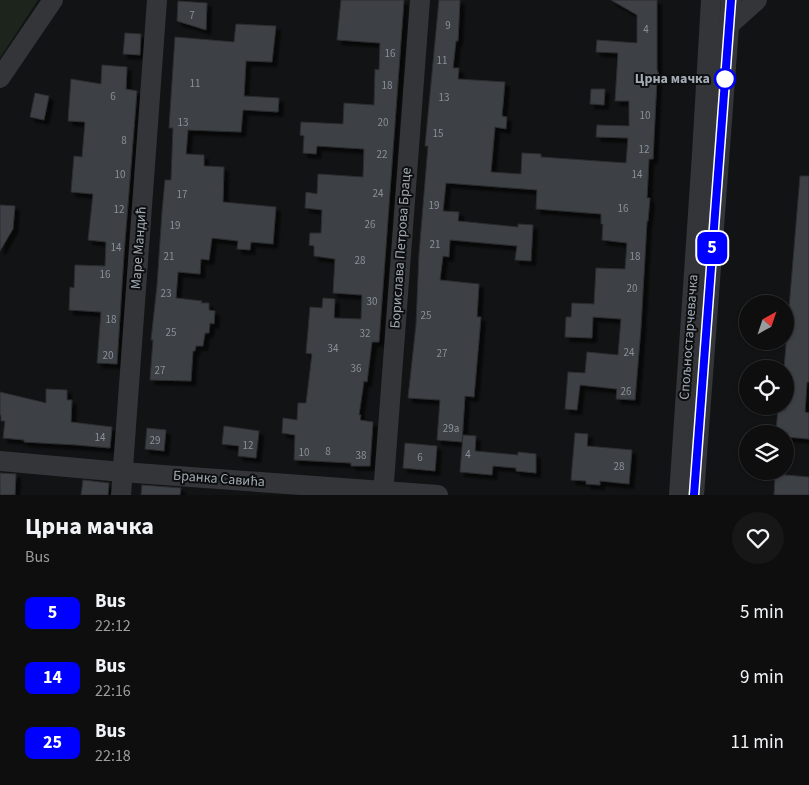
<!DOCTYPE html>
<html lang="en">
<head>
<meta charset="utf-8">
<style>
	body { margin:0; font-family:"Source Sans 3",sans-serif; background:#171718; color:#f1f3f6; height:100vh; display:flex; flex-direction:column; font-size:19px; white-space:nowrap }
	* { box-sizing:border-box; margin:0 }
	p { font-size:16px; color:#9b9c9e }
	.icon { flex:none; width:28px; height:28px; fill:none; stroke:currentColor; stroke-width:2; stroke-linecap:round; stroke-linejoin:round }
	.map { position:relative; height:495px; overflow:hidden }
	.panel { display:flex; flex-direction:column; background:#0e0e0f; flex:1 }
	.panel>* { flex:none }
	.badge { padding:0 10px; border-radius:8px; font-size:18px; line-height:32px }
	.needle { width:32px; rotate:40deg }
	.controls { position:absolute; left:739px; top:295px; display:grid; gap:10px }
	.controls a { display:grid; place-items:center; width:55px; height:55px; border-radius:50%; background:#0e0e0f; box-shadow:0 1px 4px #0004,0 0 0 1px #2e2e2f; font-size:25px }
	.map>.badge { position:absolute; translate:-50% -50%; box-shadow:0 0 0 2px #fff }
	.round { display:grid; place-items:center; flex:none; width:52px; height:52px; border-radius:26px; background:#171718 }
	.head { display:flex; align-items:center; justify-content:space-between; height:85px; padding:0 25px }
	h1 { font-size:24px; font-weight:700; line-height:38px }
	ul { padding:0; list-style:none }
	li { display:flex; align-items:center; gap:15px; height:65px; padding:0 25px }
	li div { flex:1 }
	li b { display:block; font-size:19px }
	li em { font-style:normal }
	li .badge { min-width:55px; font-weight:700; text-align:center }
	.map>svg:first-child { display:block }
	.green { fill:#1c241c }
	.building { fill:#3e4144; stroke:#2c2d30; filter:url(#shadow) }
	.lines { fill:none; stroke-linecap:round; stroke-linejoin:round }
	.minor { stroke:#333539; stroke-width:20 }
	.line-casing { stroke:#fff; stroke-width:11 }
	.line { stroke:#00f; stroke-width:8 }
	.stop-dot { fill:#fff; stroke:#00f; stroke-width:2.5 }
	.labels { text-anchor:middle; dominant-baseline:central; stroke-width:4; stroke-linejoin:round; paint-order:stroke }
	.number-label { font-size:11px; fill:#8a9099 }
	.stop-label { font-size:14px; font-weight:bold; fill:#a3abb5; stroke:#0d0e0f; text-anchor:end }
	.street-label { font-size:14px; fill:#a3abb5; stroke:#0d0e0f }
</style>
</head>
<body>
<div class="map">
<svg width="809" height="495" viewBox="0 0 809 495">
	<defs>
		<filter id="shadow"><feDropShadow dx="4.5" dy="4.5" stdDeviation="1" flood-color="#0009"/></filter>
	</defs>
	<rect width="100%" height="100%" fill="#121314"/>
	<polygon class="green" points="0,0 38,0 0,58"/>
	<g class="building">
		<polygon points="341,0 404,0 379,342 372,342 367,382 364,381 359,415 361,415 360,420 373,422 370,466 351,466 351,463 294,460 295,435 282,433 283,418 297,420 298,403 306,403 312,354 306,353 310,307 322,308 323,298 335,299 334,318 361,319 362,295 333,293 335,259 314,256 314,246 309,245 310,233 321,233 322,210 305,208 306,192 317,194 318,174 363,177 364,149 317,146 316,154 303,153 304,136 300,135 301,122 343,124 344,103 374,105 375,69 379,70 380,43 337,40"/>
		<polygon points="439,0 460,0 458,41 456,41 453,68 459,68 458,79 505,82 502,116 507,117 506,129 495,127 491,172 521,174 522,153 541,154 541,157 626,163 628,138 596,137 597,125 629,126 629,101 615,101 618,53 596,52 597,40 637,43 637,15 611,0 657,0 657,69 659,76 657,78 653,159 649,159 647,198 650,198 648,221 647,221 641,327 635,400 616,399 617,389 580,385 577,410 565,409 568,372 585,373 587,352 618,355 621,319 593,317 592,338 565,337 566,317 571,317 572,303 594,304 596,268 625,269 627,243 602,240 603,224 601,224 601,214 536,209 537,190 446,183 443,211 459,212 458,221 518,227 518,224 533,225 531,261 515,260 517,246 450,240 449,257 443,256 440,280 479,284 477,317 481,317 474,397 465,396 462,442 437,440 440,400 408,398 416,325 419,254 428,146 425,146"/>
		<polygon points="178,1 207,3 206,30 177,21"/>
		<polygon points="236,24 276,26 272,62 246,61 244,96 279,98 278,112 243,110 241,132 188,130 186,154 204,155 204,166 224,167 223,202 276,207 273,244 251,242 250,250 237,249 238,241 212,238 209,260 201,259 200,274 178,272 176,298 202,301 201,303 209,303 209,310 215,311 214,324 210,323 209,333 205,333 203,346 196,346 195,351 193,351 191,381 150,380 153,340 151,340 157,286 162,212 165,180 171,180 173,128 169,128 175,37 234,42"/>
		<polygon points="125,33 141,34 140,55 123,54"/>
		<polygon points="102,65 127,67 126,89 137,91 124,254 117,364 97,363 101,312 69,310 70,287 74,288 75,265 105,266 106,242 88,240 93,194 71,192 74,156 82,157 85,122 68,121 71,79 101,84"/>
		<polygon points="591,89 605,89 604,105 590,104"/>
		<polygon points="35,93 49,96 44,120 30,117"/>
		<polygon points="800,176 809,176 809,382 807,382 805,412 809,413 809,439 787,437 788,433 776,431 778,409 785,410 785,369 784,369"/>
		<polygon points="0,205 15,206 13,229 0,251"/>
		<polygon points="46,389 67,390 67,400 72,400 71,422 112,427 110,448 77,445 24,442 24,440 3,438 5,421 1,421 1,415 0,415 0,392 46,403"/>
		<polygon points="224,426 259,431 256,458 238,456 239,446 222,444"/>
		<polygon points="147,428 166,430 164,451 145,449"/>
		<polygon points="575,433 588,434 587,446 632,450 629,484 600,481 600,485 586,484 586,481 571,480"/>
		<polygon points="463,435 476,436 475,451 518,455 518,452 536,454 536,473 516,471 516,468 493,466 492,475 460,472"/>
		<polygon points="405,443 437,446 435,471 403,468"/>
		<polygon points="0,473 16,474 15,495 0,495"/>
		<polygon points="775,474 809,477 809,495 774,495"/>
		<polygon points="83,480 109,483 108,495 81,495"/>
		<polygon points="142,485 181,488 180,495 141,495"/>
	</g>
	<g class="lines">
		<g class="minor">
			<polyline points="729,25 757,0"/>
			<polyline points="0,78 53,0"/>
			<polyline points="0,461 122,472 438,495"/>
			<polyline points="121,495 157,0"/>
			<polyline points="383,495 420,0"/>
			<polyline points="679,495 702,154 711,0"/>
			<polyline points="694,495 731,0"/>
		</g>
	</g>
	<g class="lines">
		<defs>
			<polyline id="line" points="694,495 731,0"/>
		</defs>
		<use href="#line" class="line-casing"/>
		<use href="#line" class="line"/>
	</g>
	<circle class="stop-dot" cx="725" cy="79" r="10"/>
	<g class="labels">
		<g class="number-label">
			<text x="192" y="15">7</text>
			<text x="448" y="25">9</text>
			<text x="646" y="29">4</text>
			<text x="390" y="53">16</text>
			<text x="442" y="60">11</text>
			<text x="195" y="83">11</text>
			<text x="387" y="85">18</text>
			<text x="113" y="96">6</text>
			<text x="444" y="97">13</text>
			<text x="645" y="115">10</text>
			<text x="183" y="122">13</text>
			<text x="383" y="122">20</text>
			<text x="438" y="133">15</text>
			<text x="124" y="140">8</text>
			<text x="644" y="149">12</text>
			<text x="382" y="154">22</text>
			<text x="120" y="174">10</text>
			<text x="637" y="174">14</text>
			<text x="378" y="193">24</text>
			<text x="182" y="194">17</text>
			<text x="434" y="205">19</text>
			<text x="623" y="208">16</text>
			<text x="119" y="209">12</text>
			<text x="370" y="224">26</text>
			<text x="175" y="225">19</text>
			<text x="435" y="244">21</text>
			<text x="116" y="247">14</text>
			<text x="169" y="256">21</text>
			<text x="635" y="256">18</text>
			<text x="360" y="260">28</text>
			<text x="105" y="274">16</text>
			<text x="632" y="288">20</text>
			<text x="166" y="293">23</text>
			<text x="372" y="301">30</text>
			<text x="426" y="315">25</text>
			<text x="111" y="319">18</text>
			<text x="171" y="332">25</text>
			<text x="365" y="333">32</text>
			<text x="333" y="348">34</text>
			<text x="629" y="352">24</text>
			<text x="442" y="353">27</text>
			<text x="108" y="355">20</text>
			<text x="356" y="368">36</text>
			<text x="160" y="370">27</text>
			<text x="626" y="391">26</text>
			<text x="451" y="428">29a</text>
			<text x="100" y="437">14</text>
			<text x="155" y="440">29</text>
			<text x="248" y="445">12</text>
			<text x="328" y="451">8</text>
			<text x="304" y="452">10</text>
			<text x="468" y="454">4</text>
			<text x="361" y="455">38</text>
			<text x="420" y="457">6</text>
			<text x="619" y="466">28</text>
		</g>
		<g class="stop-label">
			<text x="710" y="79">Црна мачка</text>
		</g>
		<g class="street-label">
			<text transform="translate(139 248) rotate(-86)">Маре Мандић</text>
			<text transform="translate(401 248) rotate(-86)">Борислава Петрова Браце</text>
			<text transform="translate(689 337) rotate(-86)">Спољностарчевачка</text>
			<text transform="translate(219 479) rotate(4)">Бранка Савића</text>
		</g>
	</g>
</svg>
<div class="controls">
<a><svg class="needle" viewBox="-14 -14 28 28"><path d="M0-13l5 13h-10z" fill="#e53935"/><path d="M0 13l5-13h-10z" fill="#9b9c9e"/></svg></a>
<a><svg class="icon" aria-label="locate" viewBox="0 0 24 24"><circle cx="12" cy="12" r="6"/><path d="M12 2v4M12 18v4M2 12h4M18 12h4"/></svg></a>
<a><svg class="icon" aria-label="layers" viewBox="0 0 24 24"><path d="M12 4l9 5-9 5-9-5zM3 14l9 5 9-5"/></svg></a>
</div>
<b class="badge" style="left:712px;top:248px;background:#00f;color:#fff">5</b>
</div>
<section class="panel">
<div class="head"><div><h1>Црна мачка</h1><p>Bus</p></div><a class="round"><svg class="icon" aria-label="heart" viewBox="0 0 24 24"><path d="M12 20l-8-8c-3-5 5-10 8-4 3-6 11-1 8 4z"/></svg></a></div>
<ul>
<li><span class="badge" style="background:#00f;color:#fff">5</span><div><b>Bus</b><p>22:12</p></div><em>5 min</em></li>
<li><span class="badge" style="background:#00f;color:#fff">14</span><div><b>Bus</b><p>22:16</p></div><em>9 min</em></li>
<li><span class="badge" style="background:#00f;color:#fff">25</span><div><b>Bus</b><p>22:18</p></div><em>11 min</em></li>
</ul>
</section>
</body>
</html>
